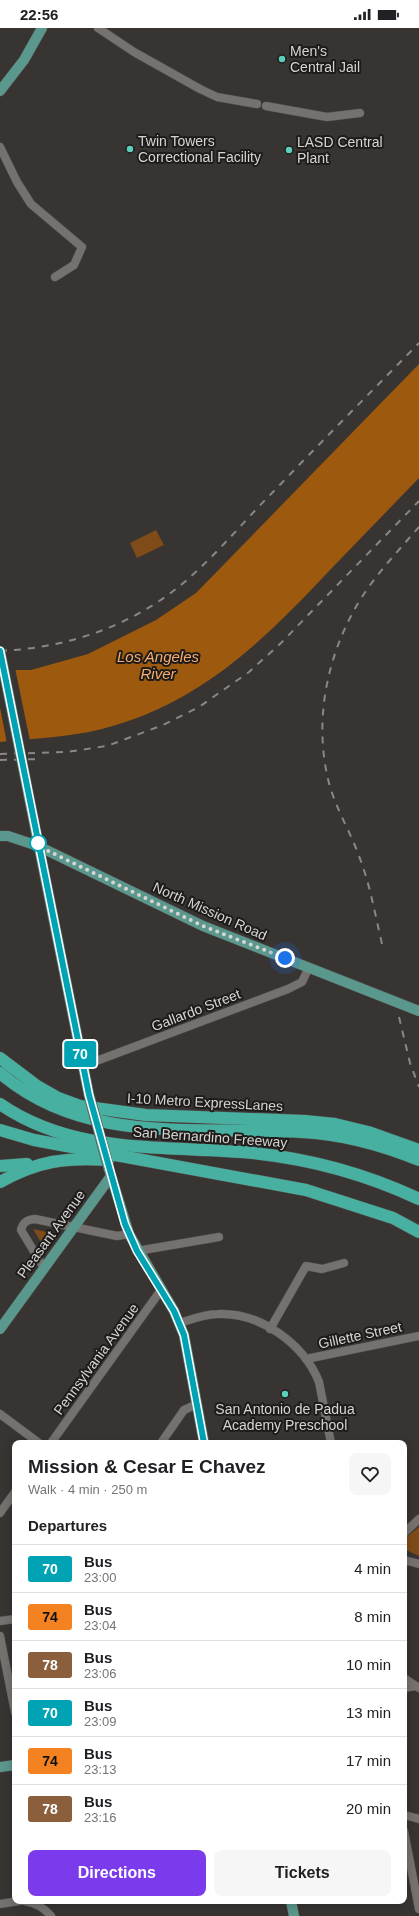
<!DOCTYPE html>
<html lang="en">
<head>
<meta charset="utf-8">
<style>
	body { margin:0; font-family:Helvetica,sans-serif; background:#f6f6f6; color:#202124; height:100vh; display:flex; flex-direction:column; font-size:15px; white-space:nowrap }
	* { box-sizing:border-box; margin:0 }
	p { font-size:13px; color:#757577 }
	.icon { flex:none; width:22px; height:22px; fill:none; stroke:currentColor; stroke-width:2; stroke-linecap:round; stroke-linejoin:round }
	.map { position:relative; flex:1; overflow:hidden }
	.details { position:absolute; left:12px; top:1412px; width:395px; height:464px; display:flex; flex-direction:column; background:#fff; border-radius:8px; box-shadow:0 2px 10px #0003 }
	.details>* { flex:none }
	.badge { padding:0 8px; border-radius:3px; font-size:14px; line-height:26px }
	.you { position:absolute; width:20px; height:20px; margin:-10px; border:3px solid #fff; border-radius:50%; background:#1a73e8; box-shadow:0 0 0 6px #1a73e833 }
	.map>.badge { position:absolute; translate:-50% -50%; box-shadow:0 0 0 2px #fff }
	h2 { padding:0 16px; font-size:15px; line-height:36px }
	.round { display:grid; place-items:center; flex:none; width:42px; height:42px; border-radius:8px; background:#f6f6f6 }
	.overview { display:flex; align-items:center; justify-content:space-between; height:68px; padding:0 16px }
	h1 { font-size:19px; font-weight:800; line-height:30px }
	.cta { display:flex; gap:8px; margin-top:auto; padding:8px 16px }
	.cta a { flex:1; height:46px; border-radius:8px; background:#7c3aed; color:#fff; font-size:16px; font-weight:800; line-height:46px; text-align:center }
	.cta a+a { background:#f6f6f6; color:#202124 }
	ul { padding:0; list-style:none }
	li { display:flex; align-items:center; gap:12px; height:48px; padding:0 16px; border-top:1px solid #e0e0e0 }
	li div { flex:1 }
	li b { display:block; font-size:15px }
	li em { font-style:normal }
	li .badge { min-width:44px; font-weight:700; text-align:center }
	.status { display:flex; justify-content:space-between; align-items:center; height:28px; padding:0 20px; background:#fff; direction:ltr }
	.status svg { height:11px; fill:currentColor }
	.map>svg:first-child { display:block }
	.green { fill:#7f4b18 }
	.water { fill:#9d590d }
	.pier { fill:#373432 }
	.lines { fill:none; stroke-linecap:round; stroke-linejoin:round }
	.minor-casing { stroke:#53504e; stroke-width:9 }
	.major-casing { stroke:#53504e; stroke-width:11 }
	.highway-casing { stroke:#53504e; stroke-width:13 }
	.minor { stroke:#74716e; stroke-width:8 }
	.major { stroke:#5a978c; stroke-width:10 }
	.highway { stroke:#48b0a0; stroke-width:12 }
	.rail { stroke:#8a8785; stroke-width:2; stroke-dasharray:7 7; stroke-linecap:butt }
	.major-bridge-casing { stroke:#53504e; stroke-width:11; stroke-linecap:butt }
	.major-bridge { stroke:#5a978c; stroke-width:10 }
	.line-casing { stroke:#fff; stroke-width:9 }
	.line { stroke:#00a3b4; stroke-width:6 }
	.walk { stroke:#d7d5d3; stroke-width:4; stroke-dasharray:0 7.2 }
	.poi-dot { fill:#5bcebc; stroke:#1e1c1b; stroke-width:1.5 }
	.stop-dot { fill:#fff; stroke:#00a3b4; stroke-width:2 }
	.labels { text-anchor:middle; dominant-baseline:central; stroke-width:4; stroke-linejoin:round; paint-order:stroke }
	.poi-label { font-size:14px; fill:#d7d5d3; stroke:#1e1c1b; text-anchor:start }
	.street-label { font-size:14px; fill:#d7d5d3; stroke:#1e1c1b }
	.water-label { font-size:15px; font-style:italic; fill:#f9ad6d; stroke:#1e1c1b }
</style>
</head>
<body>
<div class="status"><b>22:56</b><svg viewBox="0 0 49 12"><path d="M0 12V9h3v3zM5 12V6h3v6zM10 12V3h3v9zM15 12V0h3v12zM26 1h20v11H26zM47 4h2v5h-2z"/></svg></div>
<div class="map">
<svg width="419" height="1888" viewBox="0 0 419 1888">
	<rect width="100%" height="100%" fill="#373432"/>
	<g class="green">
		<polygon points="156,502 164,517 137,530 130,515"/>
		<polygon points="33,1201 56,1206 45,1221"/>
		<polygon points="419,1499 419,1528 404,1521 404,1511"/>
	</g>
	<path class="water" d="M419 336V450C389 481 359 512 329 543 267 609 206 670 116 697 79 709 39 710 0 714V642H31L88 626 156 592 196 565Z"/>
	<polygon class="pier" points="0,640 15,640 30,713 7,716 0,679"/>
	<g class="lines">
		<defs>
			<g id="minor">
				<polyline points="98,0 134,24 200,61 217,69 257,76"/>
				<polyline points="266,78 327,89 360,85"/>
				<polyline points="0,119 17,154 31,176 82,219 74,237 55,249"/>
				<polyline points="83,1038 288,961 302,954 309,939"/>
				<polyline points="137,1223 219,1209"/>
				<path d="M44 1240 21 1202C23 1194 27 1192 35 1191L117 1208 129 1206"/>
				<path d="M180 1295C192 1291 205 1286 218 1286 260 1284 304 1316 319 1354L331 1415"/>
				<polyline points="270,1301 306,1238 322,1241 344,1235"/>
				<polyline points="306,1331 419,1308"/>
				<polyline points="0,1386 39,1415"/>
				<polyline points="51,1415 161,1262"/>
				<polyline points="161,1415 184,1382 197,1376"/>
				<polyline points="0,1485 15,1464"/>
				<polyline points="404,1505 419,1491"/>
				<polyline points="404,1532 419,1536"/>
				<polyline points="0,1593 15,1591"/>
				<polyline points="0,1608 15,1684"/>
				<polyline points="404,1650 416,1658"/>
				<polyline points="404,1660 416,1658 419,1660"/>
				<polyline points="404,1787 419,1791"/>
				<polyline points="404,1803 419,1881"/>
				<path d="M24 1873C36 1875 43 1879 51 1888"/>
				<polyline points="0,1876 19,1873"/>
			</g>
			<g id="major">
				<polyline points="0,63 24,32 42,0"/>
				<polyline points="31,779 89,1067"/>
				<polyline points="0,808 8,808 38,818 203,898 419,983"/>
				<polyline points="109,1141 129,1206 174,1283 184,1307 204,1415"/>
				<polyline points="0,1301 111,1148"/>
				<polyline points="0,1739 15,1737"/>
				<polyline points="291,1873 294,1888"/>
			</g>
			<g id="highway">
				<polyline points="0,1030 37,1058 58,1070 80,1078 146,1087 305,1093 335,1096 368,1104 419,1122"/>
				<path d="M0 1045C85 1118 198 1098 302 1104 342 1106 382 1117 419 1132"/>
				<path d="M0 1076C75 1128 167 1117 253 1125 310 1131 366 1146 419 1171"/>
				<polyline points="0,1102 34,1112 306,1162 393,1190 419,1204"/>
				<polyline points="0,1138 27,1136"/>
				<path d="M0 1154C37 1133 66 1129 108 1132"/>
			</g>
		</defs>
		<use href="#minor" class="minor-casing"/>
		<use href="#major" class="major-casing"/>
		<use href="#highway" class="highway-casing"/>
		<use href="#minor" class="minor"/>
		<use href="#major" class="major"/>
		<use href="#highway" class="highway"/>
		<g class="rail">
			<path d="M0 623C62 620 121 602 172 564 209 536 240 497 273 464 321 414 370 365 419 315"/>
			<polyline points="0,726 66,724 107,718 163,697 199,679 249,644 281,615 419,473"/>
			<polyline points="0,732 42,731"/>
			<path d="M382 916C375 886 370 856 359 828 350 803 336 781 329 755 313 693 327 626 360 572 377 545 399 522 419 499"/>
			<polyline points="399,989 410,1035 419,1059"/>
		</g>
		<defs>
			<g id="major-bridge">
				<polyline points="0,623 31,779"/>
				<polyline points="89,1067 109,1141"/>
			</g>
		</defs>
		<use href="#major-bridge" class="major-bridge-casing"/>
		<use href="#major-bridge" class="major-bridge"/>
	</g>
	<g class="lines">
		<defs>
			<polyline id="line" points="0,623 89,1067 125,1196 137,1223 174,1283 184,1307 204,1415"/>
		</defs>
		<use href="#line" class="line-casing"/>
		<use href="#line" class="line"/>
		<polyline class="walk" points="38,815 38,818 203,898 285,930"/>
	</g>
	<g class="poi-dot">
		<circle cx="282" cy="31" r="4"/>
		<circle cx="130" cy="121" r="4"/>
		<circle cx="289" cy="122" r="4"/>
		<circle cx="285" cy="1366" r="4"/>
	</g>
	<circle class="stop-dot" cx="38" cy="815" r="8"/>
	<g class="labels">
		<g class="poi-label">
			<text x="290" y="23">Men's<tspan x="290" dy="16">Central Jail</tspan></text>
			<text x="138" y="113">Twin Towers<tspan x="138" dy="16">Correctional Facility</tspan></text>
			<text x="297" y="114">LASD Central<tspan x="297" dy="16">Plant</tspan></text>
			<text x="285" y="1381" text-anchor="middle">San Antonio de Padua<tspan x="285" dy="16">Academy Preschool</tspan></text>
		</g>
		<g class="street-label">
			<text transform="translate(210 883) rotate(24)">North Mission Road</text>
			<text transform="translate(196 982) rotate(-21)">Gallardo Street</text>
			<text transform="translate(205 1074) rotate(3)">I-10 Metro ExpressLanes</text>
			<text transform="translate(210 1109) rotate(4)">San Bernardino Freeway</text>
			<text transform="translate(51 1206) rotate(-54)">Pleasant Avenue</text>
			<text transform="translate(360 1307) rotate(-12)">Gillette Street</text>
			<text transform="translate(96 1331) rotate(-54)">Pennsylvania Avenue</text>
		</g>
		<g class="water-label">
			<text x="158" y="628">Los Angeles<tspan x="158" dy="17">River</tspan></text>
		</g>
	</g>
</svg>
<div class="you" style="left:285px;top:930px"></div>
<b class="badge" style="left:80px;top:1026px;background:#00a3b4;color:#fff">70</b>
<section class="details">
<div class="overview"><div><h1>Mission &amp; Cesar E Chavez</h1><p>Walk · 4 min · 250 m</p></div><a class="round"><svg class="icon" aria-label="heart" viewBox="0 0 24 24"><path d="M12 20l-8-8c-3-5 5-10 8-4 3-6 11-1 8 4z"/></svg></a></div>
<h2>Departures</h2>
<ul>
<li><span class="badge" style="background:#00a3b4;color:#fff">70</span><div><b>Bus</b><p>23:00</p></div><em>4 min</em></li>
<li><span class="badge" style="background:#f58220;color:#111">74</span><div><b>Bus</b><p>23:04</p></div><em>8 min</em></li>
<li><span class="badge" style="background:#8b5e3c;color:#fff">78</span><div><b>Bus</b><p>23:06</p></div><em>10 min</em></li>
<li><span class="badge" style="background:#00a3b4;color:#fff">70</span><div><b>Bus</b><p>23:09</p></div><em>13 min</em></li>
<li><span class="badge" style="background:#f58220;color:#111">74</span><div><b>Bus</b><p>23:13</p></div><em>17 min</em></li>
<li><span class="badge" style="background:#8b5e3c;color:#fff">78</span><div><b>Bus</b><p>23:16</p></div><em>20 min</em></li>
</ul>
<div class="cta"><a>Directions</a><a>Tickets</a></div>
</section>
</div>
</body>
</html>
